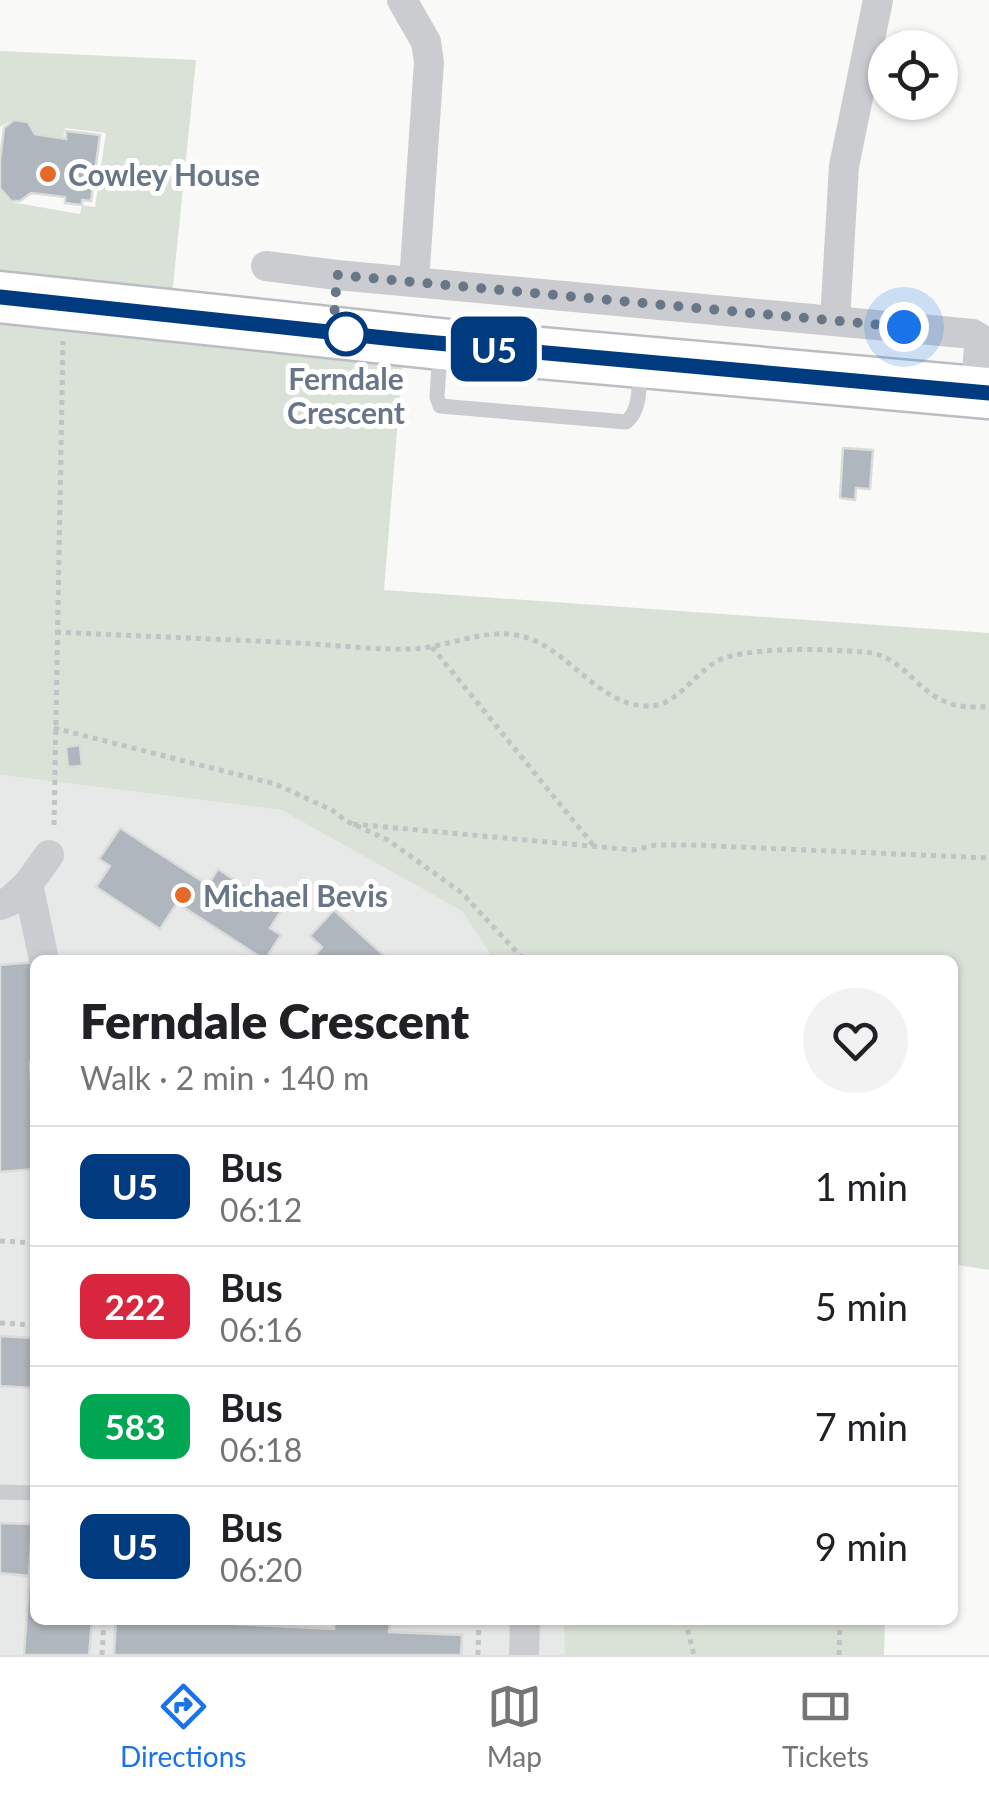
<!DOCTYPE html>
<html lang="en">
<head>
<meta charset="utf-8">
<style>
	body { margin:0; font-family:Lato,sans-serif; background:#f2f2f2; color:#202124; height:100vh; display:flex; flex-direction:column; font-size:38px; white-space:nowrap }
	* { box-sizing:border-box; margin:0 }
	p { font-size:32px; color:#757577 }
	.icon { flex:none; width:55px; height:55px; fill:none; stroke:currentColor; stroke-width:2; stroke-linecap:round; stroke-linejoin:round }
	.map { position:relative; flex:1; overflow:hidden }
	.panel { position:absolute; left:30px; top:955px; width:928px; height:670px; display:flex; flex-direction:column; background:#fff; border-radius:15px; box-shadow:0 2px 8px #0004 }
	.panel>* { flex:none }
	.badge { padding:0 20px; border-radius:15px; font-size:35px; line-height:65px }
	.controls { position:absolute; left:868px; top:30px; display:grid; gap:20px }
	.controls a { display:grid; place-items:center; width:90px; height:90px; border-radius:50%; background:#fff; box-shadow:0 2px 8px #0004; font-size:50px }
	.you { position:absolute; width:50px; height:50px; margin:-25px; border:8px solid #fff; border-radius:50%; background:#1a73e8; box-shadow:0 0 0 15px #1a73e833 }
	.map>.badge { position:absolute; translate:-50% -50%; box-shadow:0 0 0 5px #fff }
	.round { display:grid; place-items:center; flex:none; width:105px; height:105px; border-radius:52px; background:#f2f2f2 }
	.summary { display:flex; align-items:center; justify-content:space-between; height:170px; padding:0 50px }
	h1 { font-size:48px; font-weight:800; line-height:75px }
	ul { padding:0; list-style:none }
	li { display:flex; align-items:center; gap:30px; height:120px; padding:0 50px; border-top:2px solid #e0e0e0 }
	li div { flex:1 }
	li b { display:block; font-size:38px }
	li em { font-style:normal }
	li .badge { min-width:110px; font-weight:700; text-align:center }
	.tabs { display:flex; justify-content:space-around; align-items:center; height:140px; border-top:2px solid #e0e0e0; background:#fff; font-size:28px; color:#757577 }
	.tabs a { display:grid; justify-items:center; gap:5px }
	.tabs .current { color:#1a73e8 }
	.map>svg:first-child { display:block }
	.built { fill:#e7e8e8 }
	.green { fill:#dae1d7 }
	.building { fill:#b0b6bd; stroke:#dbdbd9; stroke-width:2.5 }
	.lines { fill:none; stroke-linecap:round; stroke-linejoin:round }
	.primary-casing { stroke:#babdc2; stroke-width:55 }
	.path { stroke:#c1c3c5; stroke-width:5; stroke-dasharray:5 5; stroke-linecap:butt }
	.lane { stroke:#caccd0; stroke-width:15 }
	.street { stroke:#caccd0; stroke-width:30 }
	.primary { stroke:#fff; stroke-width:50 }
	.line-casing { stroke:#fff; stroke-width:22 }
	.line { stroke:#003b80; stroke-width:15 }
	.walk { stroke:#687688; stroke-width:10; stroke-dasharray:0 18 }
	.poi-dot { fill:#e6692a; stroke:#fff; stroke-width:4 }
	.stop-dot { fill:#fff; stroke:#003b80; stroke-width:5 }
	.labels { text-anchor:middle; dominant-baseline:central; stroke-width:10; stroke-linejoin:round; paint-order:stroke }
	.poi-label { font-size:30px; font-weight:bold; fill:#687688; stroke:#fff; text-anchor:start }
	.stop-label { font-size:30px; font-weight:bold; fill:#687688; stroke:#fff }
</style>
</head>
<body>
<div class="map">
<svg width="989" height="1655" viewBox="0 0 989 1655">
	<rect width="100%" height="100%" fill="#f9f9f7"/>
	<polygon class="built" points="0,775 281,810 462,911 494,960 35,960 35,1620 611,1620 624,1655 0,1655"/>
	<g class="green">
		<polygon points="0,51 196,60 172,296 0,278 0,190 10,202 80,214 82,205 95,207 106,133 65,128 63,138 36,134 29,122 14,119 0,127"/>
		<polygon points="0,298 404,346 384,590 989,633 989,1270 953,1264 952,960 494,960 462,911 281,810 0,775"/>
		<polygon points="564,1620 885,1620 884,1655 565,1655"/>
	</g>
	<g class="building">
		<polygon points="14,120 28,122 35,134 66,139 66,131 100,135 91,201 82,200 82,205 65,203 65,197 31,193 20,201 11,201 0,188 0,160 4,128"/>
		<polygon points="843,448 873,450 870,489 856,488 855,500 840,498"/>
		<polygon points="80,745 82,766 68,767 66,747"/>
		<polygon points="120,828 208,885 218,869 281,911 270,928 281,935 265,960 177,903 160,929 96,887 110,866 99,859"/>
		<polygon points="334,910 389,960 311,960 322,947 310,936"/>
		<polygon points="35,962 35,1061 30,1062 35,1169 0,1172 0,965"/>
		<polygon points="0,1336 34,1338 31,1388 0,1386"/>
		<polygon points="34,1508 35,1620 92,1620 89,1655 24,1655"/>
		<polygon points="0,1523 32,1524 29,1576 0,1573"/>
		<polygon points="116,1620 235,1620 235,1624 334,1629 335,1620 390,1620 389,1632 462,1635 461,1655 114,1655"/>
		<polygon points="116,1620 235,1620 235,1624 334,1629 335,1620 390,1620 389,1632 462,1635 461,1655 114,1655"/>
	</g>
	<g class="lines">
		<defs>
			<polyline id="primary" points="0,297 440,344 989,393"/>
		</defs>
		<use href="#primary" class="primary-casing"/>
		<g class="path">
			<path d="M56 632C137 636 217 639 298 643 335 645 374 650 411 649 445 648 482 629 516 635 566 643 594 704 646 706 680 708 696 666 727 657 766 647 823 649 863 652 916 655 917 716 989 706"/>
			<polyline points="432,647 594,846"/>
			<polyline points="54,728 275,784 332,810 346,821 388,840 462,893 524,960"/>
			<polyline points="353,824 634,850 655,845 693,845 989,858"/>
			<polyline points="54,825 63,341"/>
			<polyline points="0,1241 35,1243"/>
			<polyline points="0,1323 35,1325"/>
			<polyline points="685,1620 694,1655"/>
			<polyline points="779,1620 822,1620"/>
			<polyline points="102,1655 104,1620"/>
			<polyline points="478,1655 479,1620"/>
			<polyline points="839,1655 840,1620"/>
		</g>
		<g class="lane">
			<path d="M440 351 437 397 440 406 626 422C641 411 639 384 640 367"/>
			<polyline points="0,1492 35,1493"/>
		</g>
		<g class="street">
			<polyline points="402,0 426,42 429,62 414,282"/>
			<polyline points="266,266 337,275 973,334 978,337 979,344 976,392"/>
			<polyline points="835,320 844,166 878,0"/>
			<polyline points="28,884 49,855"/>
			<polyline points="0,905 10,901 28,884 44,960"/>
			<polyline points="524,1655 525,1620"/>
		</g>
		<use href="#primary" class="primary"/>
	</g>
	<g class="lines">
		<defs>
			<polyline id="line" points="0,297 404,340 989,393"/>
		</defs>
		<use href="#line" class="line-casing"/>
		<use href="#line" class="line"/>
		<polyline class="walk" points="346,334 333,333 337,275 904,327"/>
	</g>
	<g class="poi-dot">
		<circle cx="48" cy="174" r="10"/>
		<circle cx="183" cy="895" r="10"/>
	</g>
	<circle class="stop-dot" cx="346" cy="334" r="20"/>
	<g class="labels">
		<g class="poi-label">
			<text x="68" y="174">Cowley House</text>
			<text x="203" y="895">Michael Bevis</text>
		</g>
		<g class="stop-label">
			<text x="346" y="378">Ferndale<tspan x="346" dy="34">Crescent</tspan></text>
		</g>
	</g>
</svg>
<div class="controls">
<a><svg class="icon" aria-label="locate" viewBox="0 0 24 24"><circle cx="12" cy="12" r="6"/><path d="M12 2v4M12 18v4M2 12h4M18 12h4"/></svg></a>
</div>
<div class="you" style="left:904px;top:327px"></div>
<b class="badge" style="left:494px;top:349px;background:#003b80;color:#fff">U5</b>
<section class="panel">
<div class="summary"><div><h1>Ferndale Crescent</h1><p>Walk · 2 min · 140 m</p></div><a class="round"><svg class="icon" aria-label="heart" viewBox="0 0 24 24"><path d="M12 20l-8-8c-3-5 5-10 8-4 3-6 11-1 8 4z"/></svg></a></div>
<ul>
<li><span class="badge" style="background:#003b80;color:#fff">U5</span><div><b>Bus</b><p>06:12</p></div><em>1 min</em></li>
<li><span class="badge" style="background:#d7263d;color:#fff">222</span><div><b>Bus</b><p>06:16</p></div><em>5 min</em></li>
<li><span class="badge" style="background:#00a651;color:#fff">583</span><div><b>Bus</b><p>06:18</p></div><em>7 min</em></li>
<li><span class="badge" style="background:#003b80;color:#fff">U5</span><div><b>Bus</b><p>06:20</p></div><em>9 min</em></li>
</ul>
</section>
</div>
<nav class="tabs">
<a class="current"><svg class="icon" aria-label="directions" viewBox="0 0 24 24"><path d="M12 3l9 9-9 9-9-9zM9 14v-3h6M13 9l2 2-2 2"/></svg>Directions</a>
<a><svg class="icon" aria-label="map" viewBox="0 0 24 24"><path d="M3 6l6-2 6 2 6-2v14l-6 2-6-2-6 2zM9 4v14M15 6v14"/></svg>Map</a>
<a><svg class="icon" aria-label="tickets" viewBox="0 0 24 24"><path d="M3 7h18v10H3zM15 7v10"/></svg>Tickets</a>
</nav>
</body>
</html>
